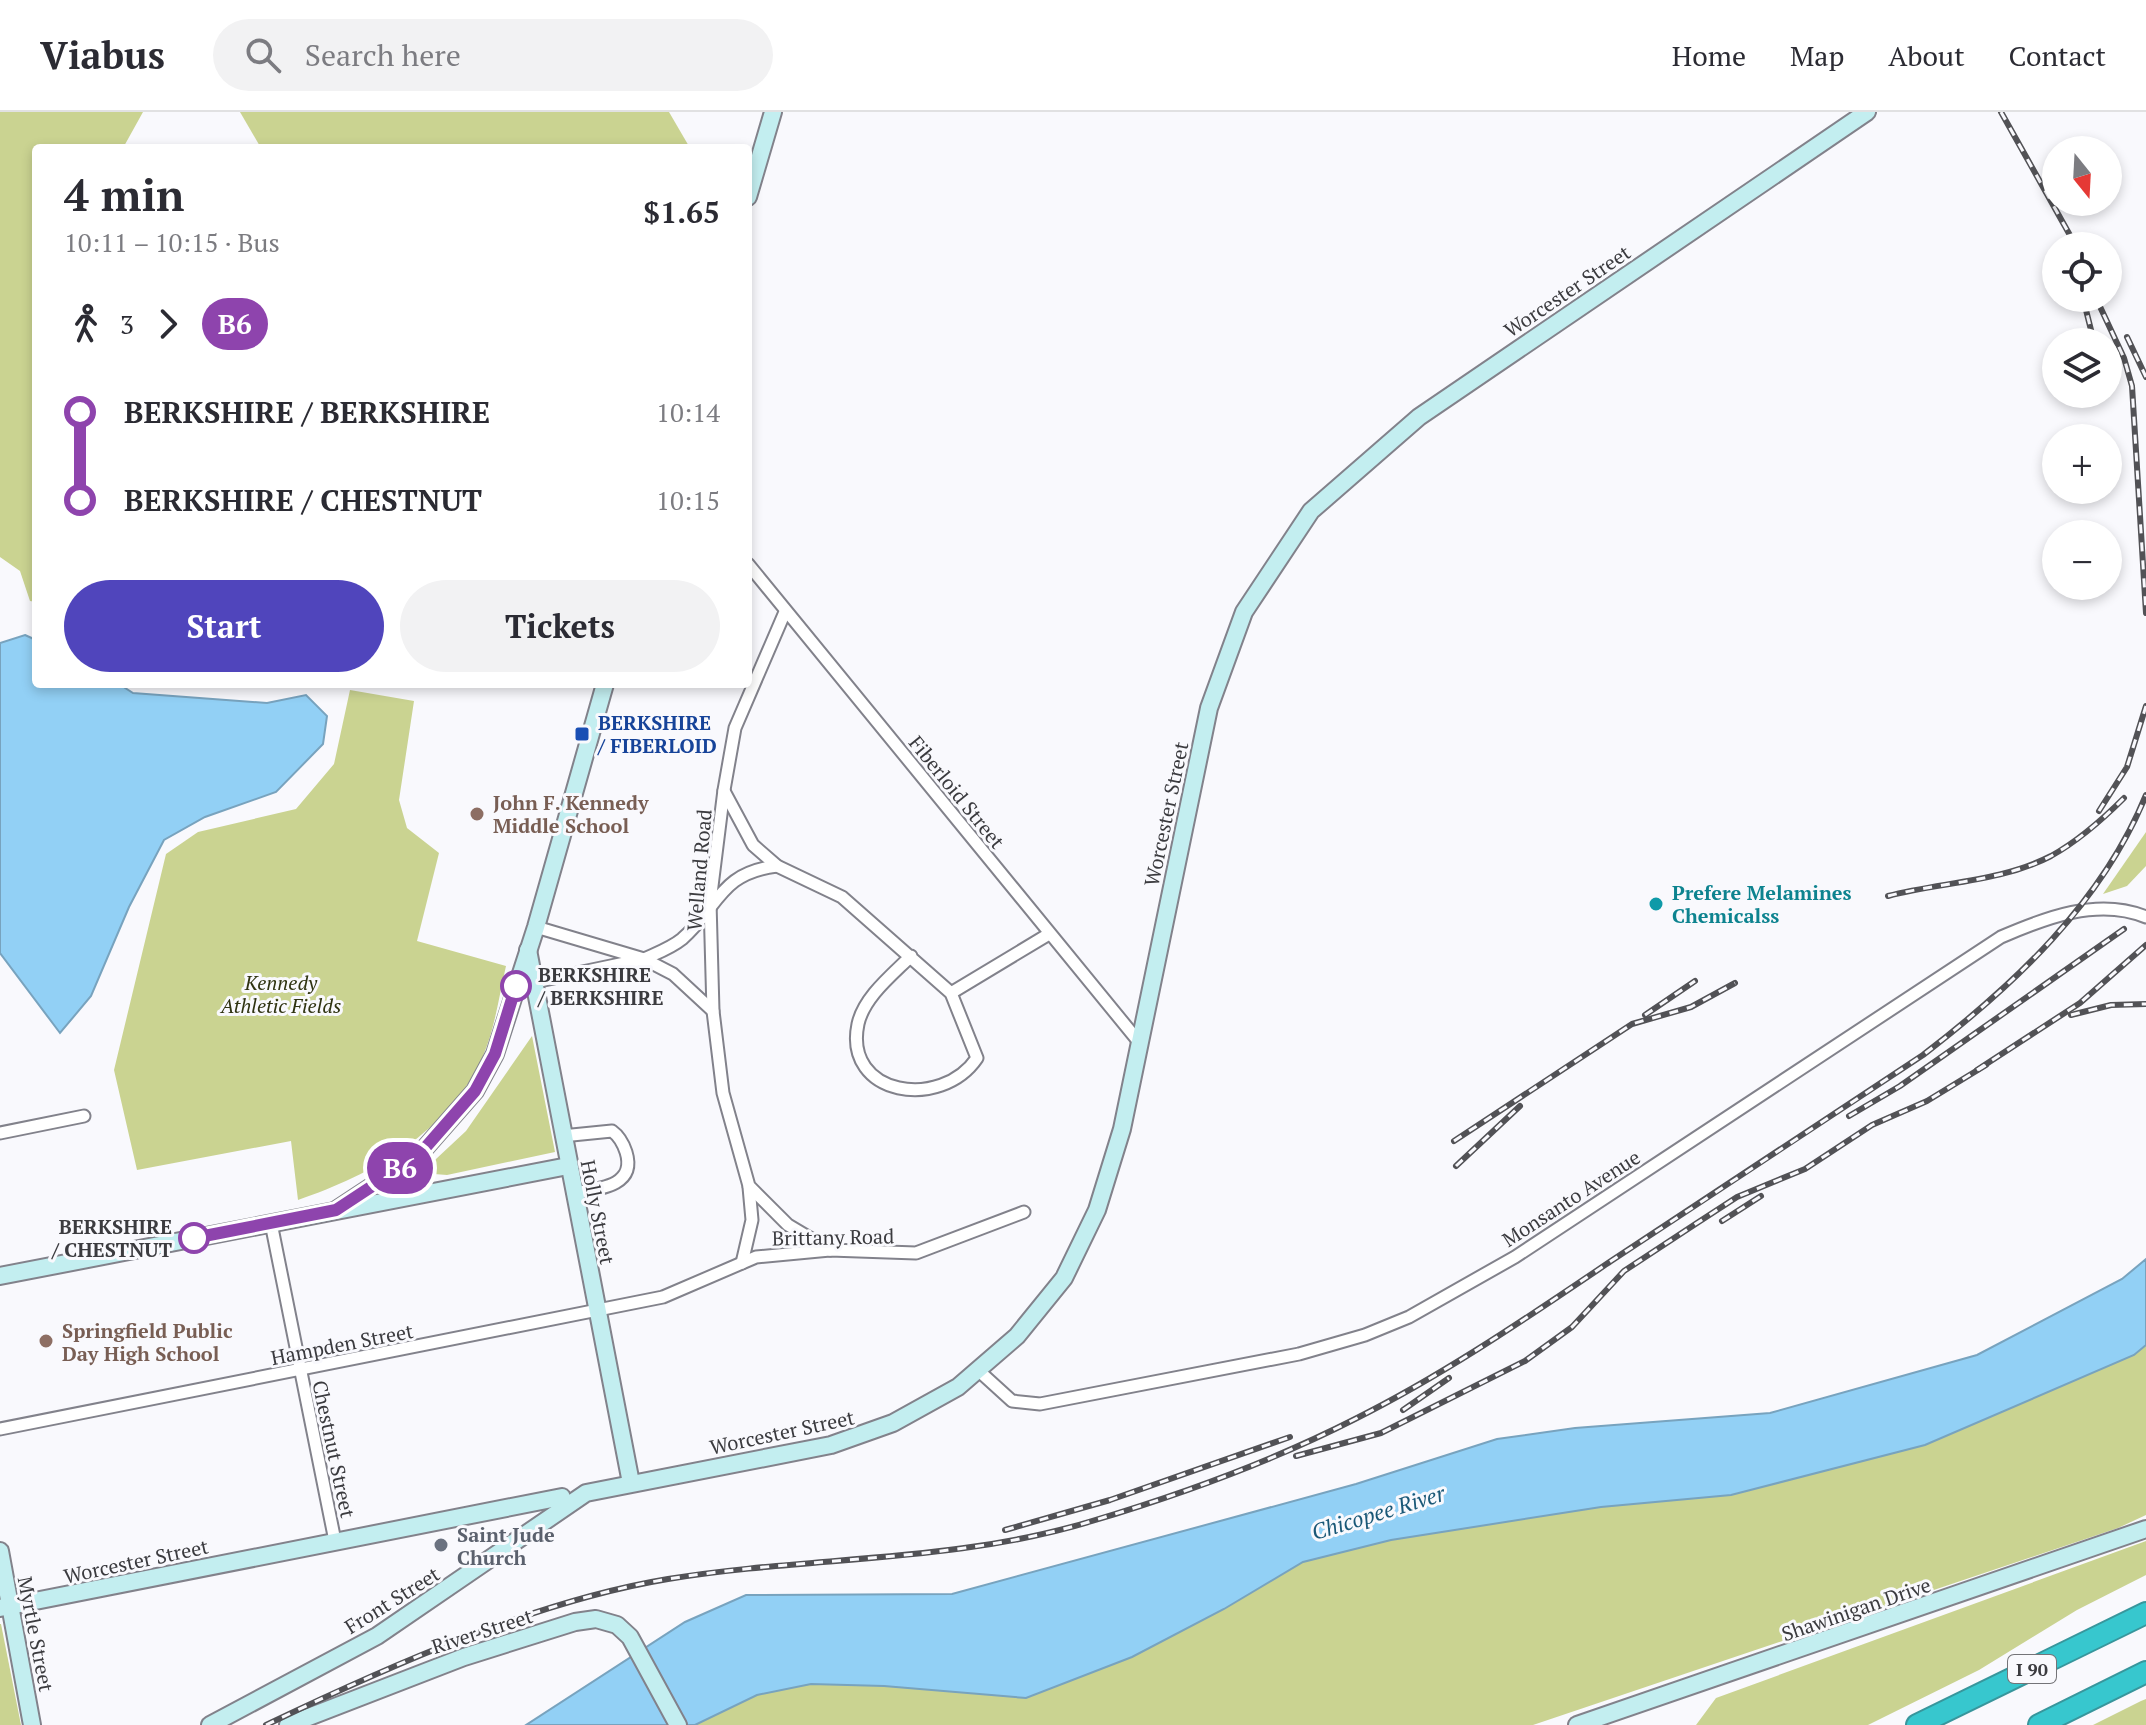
<!DOCTYPE html>
<html lang="en">
<head>
<meta charset="utf-8">
<style>
	body { margin:0; font-family:"PT Serif",serif; background:#f2f2f3; color:#2b2b33; height:100vh; display:flex; flex-direction:column; font-size:30px; white-space:nowrap }
	* { box-sizing:border-box; margin:0 }
	p { font-size:26px; color:#7c7c81 }
	.icon { flex:none; width:44px; height:44px; fill:none; stroke:currentColor; stroke-width:2; stroke-linecap:round; stroke-linejoin:round }
	.map { position:relative; flex:1; overflow:hidden }
	.panel { position:absolute; left:32px; top:32px; width:720px; height:544px; display:flex; flex-direction:column; background:#fff; border-radius:8px; box-shadow:0 4px 12px #0003 }
	.panel>* { flex:none }
	.badge { padding:0 16px; border-radius:26px; font-size:28px; line-height:52px }
	.needle { width:52px; rotate:162deg }
	.buttons { position:absolute; left:2042px; top:24px; display:grid; gap:16px }
	.buttons a { display:grid; place-items:center; width:80px; height:80px; border-radius:50%; background:#fff; box-shadow:0 4px 12px #0003; font-size:40px }
	.map>.badge { position:absolute; translate:-50% -50%; box-shadow:0 0 0 4px #fff }
	.legs { display:flex; align-items:center; gap:12px; height:88px; padding:0 32px; font-size:26px }
	.legs p { margin-inline-start:auto }
	.summary { display:flex; align-items:center; justify-content:space-between; height:136px; padding:0 32px }
	h1 { font-size:44px; font-weight:800; line-height:60px }
	.primary-button { display:flex; gap:16px; margin-top:auto; padding:16px 32px }
	.primary-button a { flex:1; height:92px; border-radius:48px; background:#5045bc; color:#fff; font-size:32px; font-weight:800; line-height:92px; text-align:center }
	.primary-button a+a { background:#f2f2f3; color:#2b2b33 }
	ul { padding:0 32px; list-style:none }
	li { display:flex; align-items:center; gap:28px; height:88px; font-size:30px }
	li i { display:grid; place-items:center; width:12px; height:100%; margin:0 10px; background:currentColor }
	li i::after { content:''; width:20px; height:20px; margin:-10px; border:6px solid; border-radius:50%; background:#fff }
	li p { margin-inline-start:auto }
	li:first-child i { background:linear-gradient(#0000 50%,currentColor 0) }
	li:last-child i { background:linear-gradient(currentColor 50%,#0000 0) }
	header { display:flex; align-items:center; gap:48px; box-sizing:border-box; height:112px; padding:0 40px; background:#fff; border-bottom:2px solid #e1e1e2 }
	header strong { font-size:38px }
	nav { display:flex; gap:44px; margin-inline-start:auto; font-size:28px }
	.search { width:560px; height:72px; background:#f2f2f3; display:flex; align-items:center; gap:20px; box-sizing:border-box; padding:0 28px; border-radius:44px; color:#7c7c81; font-size:30px }
	.map>svg:first-child { display:block }
	.green { fill:#cad391 }
	.water { fill:#92d0f5; stroke:#78a3be; stroke-width:2 }
	.lines { fill:none; stroke-linecap:round; stroke-linejoin:round }
	.street-casing { stroke:#82828b; stroke-width:15 }
	.secondary-casing { stroke:#82828b; stroke-width:20 }
	.highway-casing { stroke:#38969c; stroke-width:24 }
	.street { stroke:#fff; stroke-width:11 }
	.secondary { stroke:#c3eef0; stroke-width:16 }
	.highway { stroke:#37c7ce; stroke-width:20 }
	.rail-casing { stroke:#525256; stroke-width:6 }
	.rail { stroke:#f9f9fd; stroke-width:3; stroke-dasharray:9; stroke-linecap:butt }
	.line-1-casing { stroke:#fff; stroke-width:18 }
	.line-1 { stroke:#8e44ad; stroke-width:12 }
	.transit-dot { fill:#1a4fb4; stroke:#f9f9fd; stroke-width:3 }
	.education-dot { fill:#8d6e63; stroke:#f9f9fd; stroke-width:3 }
	.culture-dot { fill:#0f9aa8; stroke:#f9f9fd; stroke-width:3 }
	.stop-1-dot { fill:#fff; stroke:#8e44ad; stroke-width:4 }
	.worship-dot { fill:#6b7280; stroke:#f9f9fd; stroke-width:3 }
	.labels { text-anchor:middle; dominant-baseline:central; stroke-width:6; stroke-linejoin:round; paint-order:stroke }
	.shield { fill:#f9f9fd; stroke:#747478; stroke-width:2 }
	.shield-label { font-size:18px; font-weight:bold; fill:#3b3b3f }
	.street-label { font-size:20px; fill:#3b3b3f; stroke:#f9f9fd }
	.transit-label { font-size:20px; font-weight:bold; fill:#164399; stroke:#f9f9fd; text-anchor:start }
	.education-label { font-size:20px; font-weight:bold; fill:#785e54; stroke:#f9f9fd; text-anchor:start }
	.culture-label { font-size:20px; font-weight:bold; fill:#0d838f; stroke:#f9f9fd; text-anchor:start }
	.stop-label { font-size:20px; font-weight:bold; fill:#3b3b3f; stroke:#f9f9fd; text-anchor:start }
	.park-label { font-size:20px; font-style:italic; fill:#2f3311; stroke:#f9f9fd }
	.worship-label { font-size:20px; font-weight:bold; fill:#5b616d; stroke:#f9f9fd; text-anchor:start }
	.water-label { font-size:22px; font-style:italic; fill:#1a5877; stroke:#f9f9fd }
</style>
</head>
<body>
<header>
<strong>Viabus</strong>
<div class="search"><svg class="icon" aria-label="search" viewBox="0 0 24 24"><circle cx="10" cy="10" r="6"/><path d="M15 15l6 6"/></svg>Search here</div>
<nav><a>Home</a><a>Map</a><a>About</a><a>Contact</a></nav>
</header>
<div class="map">
<svg width="2146" height="1613" viewBox="0 0 2146 1613">
	<rect width="100%" height="100%" fill="#f9f9fd"/>
	<g class="green">
		<polygon points="0,0 143,0 123,36 36,36 36,490 30,489 20,459 0,445"/>
		<polygon points="240,0 669,0 690,36 261,36"/>
		<path d="M350 578 414 589 399 688 407 716 439 741 417 829 506 854C499 884 495 916 483 944 450 1019 372 1063 298 1088L291 1029 137 1058 114 958 166 742 198 720 296 697 334 652Z"/>
		<polygon points="2146,720 2146,754 2127,774 2103,782"/>
		<polygon points="532,924 555,1040 447,1063 421,1061 466,1019"/>
		<polygon points="2146,1233 2146,1403 2118,1416 1533,1613 695,1613 757,1583 811,1572 884,1574 1224,1497 1303,1450 1391,1428 1601,1395 1731,1383 1925,1333 2134,1243"/>
		<polygon points="2146,1429 2146,1463 2077,1498 1979,1558 1868,1613 1696,1613 1716,1586"/>
		<polygon points="0,1512 1,1512 21,1613 0,1613"/>
		<polygon points="2146,1587 2146,1613 2093,1613 2141,1589"/>
	</g>
	<g class="water">
		<polygon points="25,523 36,528 36,572 119,572 133,581 267,591 306,583 327,604 323,632 276,680 205,705 164,728 129,795 91,884 60,921 0,841 0,531"/>
		<polygon points="2146,1147 2146,1233 2134,1243 1925,1333 1731,1383 1601,1395 1391,1428 1303,1450 1224,1497 1132,1545 1026,1586 884,1574 811,1572 757,1583 695,1613 526,1613 685,1510 746,1483 952,1482 1356,1372 1497,1327 1575,1316 1770,1301 1977,1243 2122,1167"/>
	</g>
	<g class="lines">
		<defs>
			<g id="street">
				<polyline points="748,452 1139,930"/>
				<polyline points="785,500 735,616 724,678 710,790 713,899 723,981 749,1074 788,1113 830,1138"/>
				<path d="M724 679 753 733 777 754 842 785 951 881 977 946C941 999 843 984 858 912 864 885 892 863 911 844"/>
				<path d="M536 815 644 847C657 841 671 836 682 827 719 795 719 761 777 754"/>
				<polyline points="530,871 644,847 673,862 713,899"/>
				<polyline points="951,881 1049,822"/>
				<polyline points="0,1021 84,1004"/>
				<path d="M562 1024 612 1019C619 1024 623 1031 626 1040 637 1075 597 1077 573 1081"/>
				<polyline points="271,1111 335,1429"/>
				<polyline points="742,1151 752,1108 749,1075"/>
				<path d="M979 1259 1012 1289 1040 1292 1299 1242 1365 1223 1409 1205 1515 1145 2001 825C2045 806 2098 785 2146 805"/>
				<polyline points="0,1317 663,1185 756,1145 830,1138 916,1141 1024,1100"/>
			</g>
			<g id="secondary">
				<polyline points="748,85 773,0"/>
				<polyline points="528,838 631,1371"/>
				<polyline points="336,1098 418,1044 475,979 495,942 536,815 605,572"/>
				<polyline points="0,1164 568,1054"/>
				<polyline points="0,1439 32,1613"/>
				<polyline points="0,1496 562,1385"/>
				<polyline points="210,1613 377,1524 586,1381 831,1333 893,1311 958,1275 1017,1224 1064,1166 1097,1098 1122,1017 1209,596 1244,500 1311,399 1419,305 1867,0"/>
				<polyline points="288,1613 464,1545 575,1510 596,1507 617,1513 630,1525 678,1613"/>
				<polyline points="1577,1613 2146,1417"/>
			</g>
			<g id="highway">
				<polyline points="1917,1613 2146,1501"/>
				<polyline points="2039,1613 2146,1560"/>
			</g>
		</defs>
		<use href="#street" class="street-casing"/>
		<use href="#secondary" class="secondary-casing"/>
		<use href="#highway" class="highway-casing"/>
		<use href="#street" class="street"/>
		<use href="#secondary" class="secondary"/>
		<use href="#highway" class="highway"/>
		<defs>
			<g id="rail">
				<polyline points="2001,0 2076,134"/>
				<polyline points="2083,186 2094,230"/>
				<polyline points="2096,186 2124,246 2132,274 2146,501"/>
				<polyline points="2127,225 2146,265"/>
				<polyline points="2099,699 2127,655 2146,594"/>
				<path d="M1888 784C1941 770 2001 770 2051 744 2078 729 2102 708 2124 686"/>
				<polyline points="1645,903 1695,869"/>
				<polyline points="2071,903 2111,893 2146,892"/>
				<polyline points="1977,958 2080,891 2146,833"/>
				<polyline points="1849,1004 1900,974 2124,817"/>
				<polyline points="1454,1029 1632,912 1691,895 1735,871"/>
				<polyline points="1456,1054 1520,994"/>
				<polyline points="1722,1109 1761,1084"/>
				<polyline points="1403,1298 1449,1266"/>
				<polyline points="1296,1344 1381,1321 1525,1249 1572,1215 1624,1159 1697,1111 1737,1085 1805,1057 1872,1013 1927,989 1986,953"/>
				<polyline points="1005,1418 1110,1388 1290,1325"/>
				<path d="M266 1613C387 1555 535 1489 668 1467 809 1444 955 1451 1092 1409 1182 1382 1271 1350 1355 1307 1445 1262 1528 1205 1611 1149 1715 1081 1819 1012 1923 943 2014 873 2102 791 2146 683"/>
			</g>
		</defs>
		<use href="#rail" class="rail-casing"/>
		<use href="#rail" class="rail"/>
	</g>
	<g class="lines">
		<defs>
			<polyline id="line-1" points="194,1126 336,1098 418,1044 475,979 495,942 516,874"/>
		</defs>
		<use href="#line-1" class="line-1-casing"/>
		<use href="#line-1" class="line-1"/>
	</g>
	<rect class="transit-dot" x="574" y="614" width="16" height="16" rx="4"/>
	<g class="education-dot">
		<circle cx="477" cy="702" r="8"/>
		<circle cx="46" cy="1229" r="8"/>
	</g>
	<circle class="culture-dot" cx="1656" cy="792" r="8"/>
	<g class="stop-1-dot">
		<circle cx="516" cy="874" r="14"/>
		<circle cx="194" cy="1126" r="14"/>
	</g>
	<circle class="worship-dot" cx="441" cy="1433" r="8"/>
	<g class="labels">
		<rect class="shield" x="2008" y="1543" width="48" height="28" rx="6"/>
		<g class="shield-label">
			<text x="2032" y="1557">I 90</text>
		</g>
		<g class="street-label">
			<text transform="translate(1567 179) rotate(-34)">Worcester Street</text>
			<text transform="translate(957 680) rotate(51)">Fiberloid Street</text>
			<text transform="translate(1166 702) rotate(-78)">Worcester Street</text>
			<text transform="translate(699 758) rotate(-85)">Welland Road</text>
			<text transform="translate(1571 1086) rotate(-33)">Monsanto Avenue</text>
			<text transform="translate(598 1100) rotate(79)">Holly Street</text>
			<text transform="translate(833 1125) rotate(-1)">Brittany Road</text>
			<text transform="translate(342 1232) rotate(-11)">Hampden Street</text>
			<text transform="translate(782 1320) rotate(-12)">Worcester Street</text>
			<text transform="translate(334 1337) rotate(78)">Chestnut Street</text>
			<text transform="translate(136 1449) rotate(-12)">Worcester Street</text>
			<text transform="translate(392 1488) rotate(-32)">Front Street</text>
			<text transform="translate(1856 1497) rotate(-19)">Shawinigan Drive</text>
			<text transform="translate(482 1519) rotate(-18)">River Street</text>
			<text transform="translate(36 1522) rotate(79)">Myrtle Street</text>
		</g>
		<g class="transit-label">
			<text x="598" y="610">BERKSHIRE<tspan x="598" dy="23">/ FIBERLOID</tspan></text>
		</g>
		<g class="education-label">
			<text x="493" y="690">John F. Kennedy<tspan x="493" dy="23">Middle School</tspan></text>
			<text x="62" y="1218">Springfield Public<tspan x="62" dy="23">Day High School</tspan></text>
		</g>
		<g class="culture-label">
			<text x="1672" y="780">Prefere Melamines<tspan x="1672" dy="23">Chemicalss</tspan></text>
		</g>
		<g class="stop-label">
			<text x="538" y="862">BERKSHIRE<tspan x="538" dy="23">/ BERKSHIRE</tspan></text>
			<text x="172" y="1114" text-anchor="end">BERKSHIRE<tspan x="172" dy="23">/ CHESTNUT</tspan></text>
		</g>
		<g class="park-label">
			<text x="281" y="870">Kennedy<tspan x="281" dy="23">Athletic Fields</tspan></text>
		</g>
		<g class="worship-label">
			<text x="457" y="1422">Saint Jude<tspan x="457" dy="23">Church</tspan></text>
		</g>
		<g class="water-label">
			<text transform="translate(1378 1400) rotate(-17)">Chicopee River</text>
		</g>
	</g>
</svg>
<div class="buttons">
<a><svg class="needle" viewBox="-14 -14 28 28"><path d="M0-13l5 13h-10z" fill="#e53935"/><path d="M0 13l5-13h-10z" fill="#7c7c81"/></svg></a>
<a><svg class="icon" aria-label="locate" viewBox="0 0 24 24"><circle cx="12" cy="12" r="6"/><path d="M12 2v4M12 18v4M2 12h4M18 12h4"/></svg></a>
<a><svg class="icon" aria-label="layers" viewBox="0 0 24 24"><path d="M12 4l9 5-9 5-9-5zM3 14l9 5 9-5"/></svg></a>
<a>+</a>
<a>−</a>
</div>
<b class="badge" style="left:400px;top:1056px;background:#8e44ad;color:#fff">B6</b>
<section class="panel">
<div class="summary"><div><h1>4 min</h1><p>10:11 – 10:15 · Bus</p></div><b>$1.65</b></div>
<div class="legs"><svg class="icon" aria-label="walk" viewBox="0 0 24 24"><circle cx="13" cy="4" r="2"/><path d="M13 8l-2 6 4 7M11 14l-3 7M7 12l3-4h3l4 4"/></svg>3<svg class="icon" aria-label="forward" viewBox="0 0 24 24"><path d="M9 5l7 7-7 7"/></svg><b class="badge" style="background:#8e44ad;color:#fff">B6</b></div>
<ul>
<li><i style="color:#8e44ad"></i><b>BERKSHIRE / BERKSHIRE</b><p>10:14</p></li>
<li><i style="color:#8e44ad"></i><b>BERKSHIRE / CHESTNUT</b><p>10:15</p></li>
</ul>
<div class="primary-button"><a>Start</a><a>Tickets</a></div>
</section>
</div>
</body>
</html>
